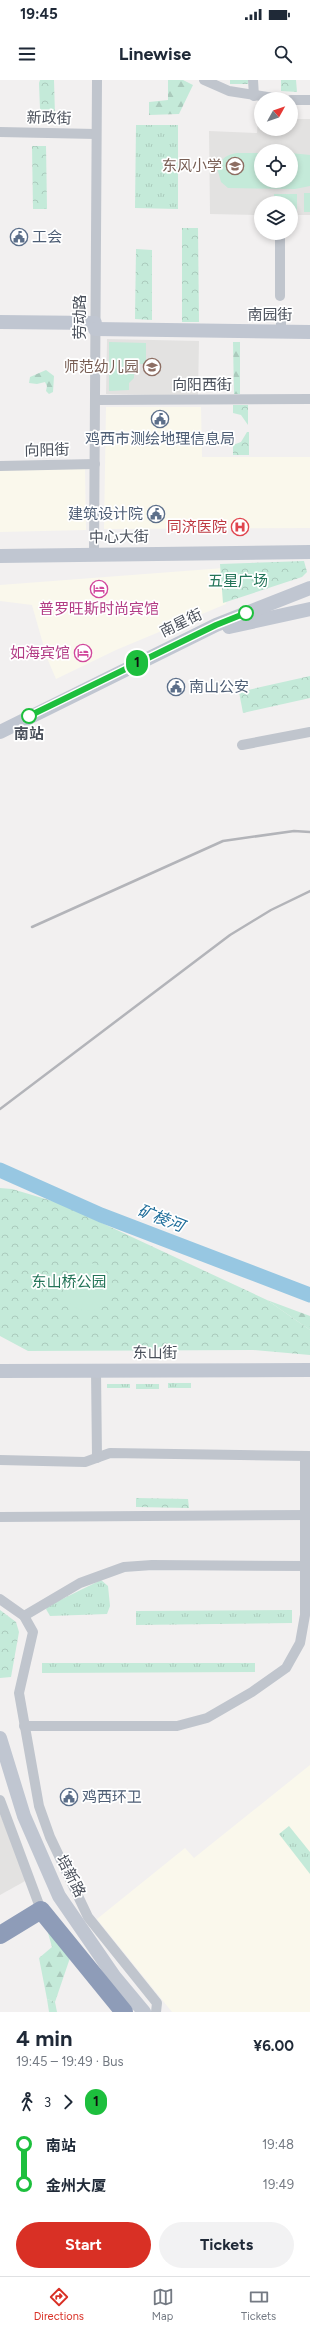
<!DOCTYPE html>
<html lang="en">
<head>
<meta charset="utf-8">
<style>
	body { margin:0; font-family:Figtree,"Noto Sans SC",sans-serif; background:#f2f2f3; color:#1f2937; height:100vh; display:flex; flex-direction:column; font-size:15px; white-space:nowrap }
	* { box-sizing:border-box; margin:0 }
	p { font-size:13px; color:#747a83 }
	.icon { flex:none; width:22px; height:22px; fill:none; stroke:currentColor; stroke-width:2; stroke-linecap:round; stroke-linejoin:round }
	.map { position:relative; height:1932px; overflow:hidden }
	.sheet { display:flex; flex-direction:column; background:#fff; flex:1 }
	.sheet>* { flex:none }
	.badge { padding:0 8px; border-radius:13px; font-size:14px; line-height:26px }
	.needle { width:26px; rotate:50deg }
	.tools { position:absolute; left:254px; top:12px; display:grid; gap:8px }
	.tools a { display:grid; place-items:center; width:44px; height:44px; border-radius:50%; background:#fff; box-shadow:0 2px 6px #0003; font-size:20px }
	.map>.badge { position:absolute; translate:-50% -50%; box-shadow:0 0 0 2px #fff }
	.legs { display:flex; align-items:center; gap:6px; height:44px; padding:0 16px; font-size:13px }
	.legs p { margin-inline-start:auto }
	.headline { display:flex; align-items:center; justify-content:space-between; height:68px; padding:0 16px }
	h1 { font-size:22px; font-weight:700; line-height:30px }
	.button { display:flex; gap:8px; margin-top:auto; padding:8px 16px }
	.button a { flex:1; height:46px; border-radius:24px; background:#d93025; color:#fff; font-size:16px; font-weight:700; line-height:46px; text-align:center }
	.button a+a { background:#f2f2f3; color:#1f2937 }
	ul { padding:0 16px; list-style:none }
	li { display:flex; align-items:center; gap:14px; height:40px; font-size:15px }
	li i { display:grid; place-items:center; width:6px; height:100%; margin:0 5px; background:currentColor }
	li i::after { content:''; width:10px; height:10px; margin:-5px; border:3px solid; border-radius:50%; background:#fff }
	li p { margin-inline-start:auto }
	li:first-child i { background:linear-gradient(#0000 50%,currentColor 0) }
	li:last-child i { background:linear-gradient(currentColor 50%,#0000 0) }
	.status { display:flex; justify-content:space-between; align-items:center; height:28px; padding:0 20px; background:#fff; direction:ltr }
	.status svg { height:11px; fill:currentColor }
	header { display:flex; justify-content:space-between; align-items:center; height:52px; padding:0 16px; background:#fff; font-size:18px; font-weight:700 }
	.tabs { display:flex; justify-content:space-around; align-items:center; height:56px; border-top:1px solid #e0e1e3; background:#fff; font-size:11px; color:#747a83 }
	.tabs a { display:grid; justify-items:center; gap:2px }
	.tabs .on { color:#d93025 }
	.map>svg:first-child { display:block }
	.commercial { fill:#faf8ec }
	.education { fill:#e3e2e1; fill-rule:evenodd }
	.grass { fill:url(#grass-tufts) }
	.forest { fill:url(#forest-firs) }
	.park { fill:url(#park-crowns) }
	.pitch { fill:#c4ead9 }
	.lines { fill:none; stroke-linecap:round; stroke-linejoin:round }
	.river { stroke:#97c7e2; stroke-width:15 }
	.street { stroke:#c0c5cd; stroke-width:10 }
	.secondary { stroke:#c0c6d1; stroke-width:14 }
	.highway { stroke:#8e9cb8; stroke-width:18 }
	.rail { stroke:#b3b4b9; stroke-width:2.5 }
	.line-1-casing { stroke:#fff; stroke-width:9 }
	.line-1 { stroke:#1dbf3d; stroke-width:6 }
	.stop-1-dot { fill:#fff; stroke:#1dbf3d; stroke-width:2 }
	.labels { text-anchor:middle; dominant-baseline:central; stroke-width:3.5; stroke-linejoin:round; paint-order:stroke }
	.street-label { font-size:15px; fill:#4a505b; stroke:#fff }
	.education-label { font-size:15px; fill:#785e54; stroke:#fff; text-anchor:end }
	.service-label { font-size:15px; fill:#4e5e75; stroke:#fff; text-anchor:start }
	.health-label { font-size:15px; fill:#be3a42; stroke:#fff; text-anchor:end }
	.park-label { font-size:15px; fill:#237458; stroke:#fff }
	.hotel-label { font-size:15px; fill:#b23c85; stroke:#fff }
	.stop-label { font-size:15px; font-weight:bold; fill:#4a505b; stroke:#fff }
	.water-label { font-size:16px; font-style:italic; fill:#1e6d9a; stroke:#fff }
</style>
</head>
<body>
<div class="status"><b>19:45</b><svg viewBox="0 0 49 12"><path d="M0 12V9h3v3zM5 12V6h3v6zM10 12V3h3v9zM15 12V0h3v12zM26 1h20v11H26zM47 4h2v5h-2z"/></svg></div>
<header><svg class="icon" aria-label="menu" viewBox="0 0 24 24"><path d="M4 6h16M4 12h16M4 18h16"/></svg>Linewise<svg class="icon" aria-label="search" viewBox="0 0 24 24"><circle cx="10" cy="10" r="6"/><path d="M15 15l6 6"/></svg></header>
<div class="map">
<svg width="310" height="1932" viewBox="0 0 310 1932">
	<defs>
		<pattern id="grass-tufts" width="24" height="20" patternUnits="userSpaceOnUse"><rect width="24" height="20" fill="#c4ead9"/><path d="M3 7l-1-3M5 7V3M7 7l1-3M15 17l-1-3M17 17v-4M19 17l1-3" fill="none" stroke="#aacabc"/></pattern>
		<pattern id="forest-firs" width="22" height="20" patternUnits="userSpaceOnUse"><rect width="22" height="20" fill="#c4ead9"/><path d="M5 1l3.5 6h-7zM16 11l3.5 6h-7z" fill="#aacabc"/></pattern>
		<pattern id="park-crowns" width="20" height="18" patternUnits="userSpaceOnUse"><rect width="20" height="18" fill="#c4ead9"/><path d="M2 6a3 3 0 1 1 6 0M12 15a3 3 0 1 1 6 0" fill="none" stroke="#aacabc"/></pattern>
	</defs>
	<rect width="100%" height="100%" fill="#f2f0f0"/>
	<g class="commercial">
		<polygon points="106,327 201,327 202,377 310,377 310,448 104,449"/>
		<polygon points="85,388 86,450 0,452 0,389"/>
		<polygon points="224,488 226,524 116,570 56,599 47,578 32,525 0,521 0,505"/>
		<polygon points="310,1685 310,1932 172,1932 97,1839 185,1768 194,1778"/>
	</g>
	<g class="education">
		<path d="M258 39H261V49H291V39H310V135H291V123H261V135L210 134 209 51 257 53ZM261 71H291V101H261Z"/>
		<polygon points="107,259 199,261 198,316 106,314"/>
		<polygon points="0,1734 27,1800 0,1815"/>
	</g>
	<g class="grass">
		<polygon points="136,45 178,45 178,129 135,128"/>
		<rect x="168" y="1303" width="23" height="5"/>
		<rect x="107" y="1304" width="23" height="4"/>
		<rect x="136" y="1304" width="23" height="5"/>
		<polygon points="101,1500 108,1506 110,1526 107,1534 50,1536 46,1529 48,1526"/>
		<polygon points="292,1530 292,1543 136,1545 136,1531"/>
		<polygon points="42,1583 255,1583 255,1592 42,1593"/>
		<polygon points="289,1746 310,1772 310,1794 279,1754"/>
	</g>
	<g class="forest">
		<polygon points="168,0 183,0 193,5 179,34 149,35 149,22 168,20"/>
		<polygon points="233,262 240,262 240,314 234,314"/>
		<polygon points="46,290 54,296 53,312 49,314 46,311 47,306 45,302 37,304 29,303 30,297"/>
		<polygon points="267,1220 310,1236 310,1250"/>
		<polygon points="46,1846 71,1875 55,1922 47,1919 39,1878 52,1867"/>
	</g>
	<g class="park">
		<polygon points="40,0 54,0 55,36 45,37 40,29 39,3"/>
		<rect x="230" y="0" width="18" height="4"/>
		<polygon points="281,0 296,0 297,12 281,11"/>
		<polygon points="32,66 46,66 47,129 33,129"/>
		<polygon points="182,148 198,148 199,242 182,242"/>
		<polygon points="136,169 152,170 152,240 135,239"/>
		<polygon points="233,325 248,325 248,345 241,335 233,333"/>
		<polygon points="247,352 249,352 249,375 233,375 233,365 241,362"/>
		<polygon points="304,481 307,492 302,497 223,523 220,484"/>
		<polygon points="310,596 310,618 243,633 239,612"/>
		<polygon points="0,1108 12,1109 59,1123 267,1220 310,1250 310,1275 253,1270 28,1271 0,1256"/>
		<polygon points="136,1418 188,1419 189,1428 136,1427"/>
		<polygon points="0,1530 16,1542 19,1552 11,1597 0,1598"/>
		<polygon points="47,1919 55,1922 57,1932 49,1932"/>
	</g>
	<g class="pitch">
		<path d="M237 73H261V101H291V73L310 75V106L295 109 228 108 221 102 217 88C222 78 226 75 237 73Z"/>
		<rect x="304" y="113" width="6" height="19"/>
		<polygon points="274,114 297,114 297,132 291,132 291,123 274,123"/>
		<polygon points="109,262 146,263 146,284 134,284 134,298 129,303 129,310 109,311"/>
		<circle cx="88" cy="1207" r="24"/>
	</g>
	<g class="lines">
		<polyline class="river" points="0,1090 101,1135 310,1215"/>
		<g class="street">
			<polyline points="204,0 229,11 280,19"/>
			<polyline points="253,0 254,16"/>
			<polyline points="291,20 310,20"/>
			<polyline points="0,52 96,54"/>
			<polyline points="280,153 280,216"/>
			<polyline points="281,238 281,252"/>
			<polyline points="95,320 310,319"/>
			<polyline points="0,386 95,384"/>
			<polyline points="94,475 97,0"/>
			<polyline points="242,665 310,652"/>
			<polyline points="96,1290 97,1378"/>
			<polyline points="0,1380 85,1382 110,1373 310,1376"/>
			<polyline points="0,1437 310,1435"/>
			<polyline points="0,1519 24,1536 33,1552 19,1613 39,1726 50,1757 88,1837 157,1923 156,1932"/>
			<polyline points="24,1536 80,1503 124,1487 152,1485 310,1486"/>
			<polyline points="24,1646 177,1646 207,1638 252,1612 286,1588 300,1563 305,1535 305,1376"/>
			<polyline points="0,1720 41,1830"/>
		</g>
		<g class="secondary">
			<polyline points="0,242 95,243"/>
			<polyline points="95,249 310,252"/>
			<polyline points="0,476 310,472"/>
			<polyline points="229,547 310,529"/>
			<polyline points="0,652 216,545 310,508"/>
			<polyline points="0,1291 310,1290"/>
			<polyline points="0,1658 24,1736 59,1816 114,1896 144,1932"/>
		</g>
		<polyline class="highway" points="0,1855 41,1830 124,1932"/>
		<g class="rail">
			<polyline points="32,847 223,761 294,751 310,752"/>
			<polyline points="0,1029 230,855 271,830 310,811"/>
		</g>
	</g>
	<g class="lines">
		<defs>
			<polyline id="line-1" points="29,636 216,545 246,533"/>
		</defs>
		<use href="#line-1" class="line-1-casing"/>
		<use href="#line-1" class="line-1"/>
	</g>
	<defs>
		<symbol id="school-ring" viewBox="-11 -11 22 22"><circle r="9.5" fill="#fff" stroke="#8d6e63" stroke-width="1.5"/><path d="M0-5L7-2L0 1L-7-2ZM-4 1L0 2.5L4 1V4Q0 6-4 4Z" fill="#8d6e63"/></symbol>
		<symbol id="civic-ring" viewBox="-11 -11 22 22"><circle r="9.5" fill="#fff" stroke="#5c6f8a" stroke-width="1.5"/><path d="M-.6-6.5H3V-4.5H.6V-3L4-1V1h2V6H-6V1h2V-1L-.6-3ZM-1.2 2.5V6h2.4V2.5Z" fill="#5c6f8a"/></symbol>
		<symbol id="hospital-ring" viewBox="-11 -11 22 22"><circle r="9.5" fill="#fff" stroke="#e0444e" stroke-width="1.5"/><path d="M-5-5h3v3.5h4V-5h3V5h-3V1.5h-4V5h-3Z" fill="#e0444e"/></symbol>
		<symbol id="hotel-ring" viewBox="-11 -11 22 22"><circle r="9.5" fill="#fff" stroke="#d1479c" stroke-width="1.5"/><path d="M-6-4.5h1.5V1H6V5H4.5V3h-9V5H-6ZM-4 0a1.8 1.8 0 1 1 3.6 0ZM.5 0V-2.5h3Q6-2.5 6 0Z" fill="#d1479c"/></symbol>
	</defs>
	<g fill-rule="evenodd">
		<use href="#school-ring" x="225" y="76" width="20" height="20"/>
		<use href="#civic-ring" x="9" y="147" width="20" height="20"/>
		<use href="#school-ring" x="142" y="277" width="20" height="20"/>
		<use href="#civic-ring" x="150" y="329" width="20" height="20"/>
		<use href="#civic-ring" x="146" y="424" width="20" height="20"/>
		<use href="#hospital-ring" x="230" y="437" width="20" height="20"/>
		<use href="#hotel-ring" x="89" y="499" width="20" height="20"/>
		<use href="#hotel-ring" x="73" y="563" width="20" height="20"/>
		<use href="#civic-ring" x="166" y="597" width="20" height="20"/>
		<use href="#civic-ring" x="59" y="1707" width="20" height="20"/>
	</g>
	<g class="stop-1-dot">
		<circle cx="246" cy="533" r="7"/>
		<circle cx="29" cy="636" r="7"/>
	</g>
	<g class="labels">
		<g class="street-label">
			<text transform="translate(49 38) rotate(1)">新政街</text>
			<text x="270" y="235">南园街</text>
			<text transform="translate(80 237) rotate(-90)">劳动路</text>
			<text x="202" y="305">向阳西街</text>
			<text transform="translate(47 370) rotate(-1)">向阳街</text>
			<text transform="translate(119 457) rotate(-1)">中心大街</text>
			<text transform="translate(181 543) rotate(-26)">南星街</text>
			<text x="155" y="1273">东山街</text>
			<text transform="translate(71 1796) rotate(63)">培新路</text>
		</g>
		<g class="education-label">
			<text x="222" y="86">东风小学</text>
			<text x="139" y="287">师范幼儿园</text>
		</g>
		<g class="service-label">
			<text x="32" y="157">工会</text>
			<text x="160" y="359" text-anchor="middle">鸡西市测绘地理信息局</text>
			<text x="143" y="434" text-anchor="end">建筑设计院</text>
			<text x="189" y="607">南山公安</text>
			<text x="82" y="1717">鸡西环卫</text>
		</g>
		<g class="health-label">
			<text x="227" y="447">同济医院</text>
		</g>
		<g class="park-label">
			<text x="238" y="501">五星广场</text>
			<text x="69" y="1202">东山桥公园</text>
		</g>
		<g class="hotel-label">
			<text x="99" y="529">普罗旺斯时尚宾馆</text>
			<text x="70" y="573" text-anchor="end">如海宾馆</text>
		</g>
		<g class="stop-label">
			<text x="29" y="654">南站</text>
		</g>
		<g class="water-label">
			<text transform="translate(161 1138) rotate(21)">矿棱河</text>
		</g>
	</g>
</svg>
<div class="tools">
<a><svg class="needle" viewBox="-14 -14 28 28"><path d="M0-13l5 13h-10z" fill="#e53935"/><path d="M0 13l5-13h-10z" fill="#747a83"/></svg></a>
<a><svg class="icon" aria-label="locate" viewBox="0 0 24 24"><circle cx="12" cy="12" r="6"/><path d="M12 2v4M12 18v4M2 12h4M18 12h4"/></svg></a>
<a><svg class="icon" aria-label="layers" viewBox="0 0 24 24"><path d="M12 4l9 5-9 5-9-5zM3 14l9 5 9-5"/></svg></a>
</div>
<b class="badge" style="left:137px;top:583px;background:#1dbf3d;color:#111">1</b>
</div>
<section class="sheet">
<div class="headline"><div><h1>4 min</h1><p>19:45 – 19:49 · Bus</p></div><b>¥6.00</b></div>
<div class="legs"><svg class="icon" aria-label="walk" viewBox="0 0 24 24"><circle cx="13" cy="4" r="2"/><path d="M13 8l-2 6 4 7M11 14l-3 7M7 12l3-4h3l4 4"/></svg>3<svg class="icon" aria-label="forward" viewBox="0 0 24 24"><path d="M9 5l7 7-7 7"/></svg><b class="badge" style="background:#1dbf3d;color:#111">1</b></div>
<ul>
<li><i style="color:#1dbf3d"></i><b>南站</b><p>19:48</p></li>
<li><i style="color:#1dbf3d"></i><b>金州大厦</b><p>19:49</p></li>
</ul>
<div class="button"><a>Start</a><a>Tickets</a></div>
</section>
<nav class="tabs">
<a class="on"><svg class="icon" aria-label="directions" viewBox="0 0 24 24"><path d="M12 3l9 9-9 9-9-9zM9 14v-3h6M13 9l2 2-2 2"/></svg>Directions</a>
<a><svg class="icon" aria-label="map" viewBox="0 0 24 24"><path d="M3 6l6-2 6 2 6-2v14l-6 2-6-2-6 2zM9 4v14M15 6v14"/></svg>Map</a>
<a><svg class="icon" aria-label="tickets" viewBox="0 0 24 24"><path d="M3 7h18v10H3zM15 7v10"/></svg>Tickets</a>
</nav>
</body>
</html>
